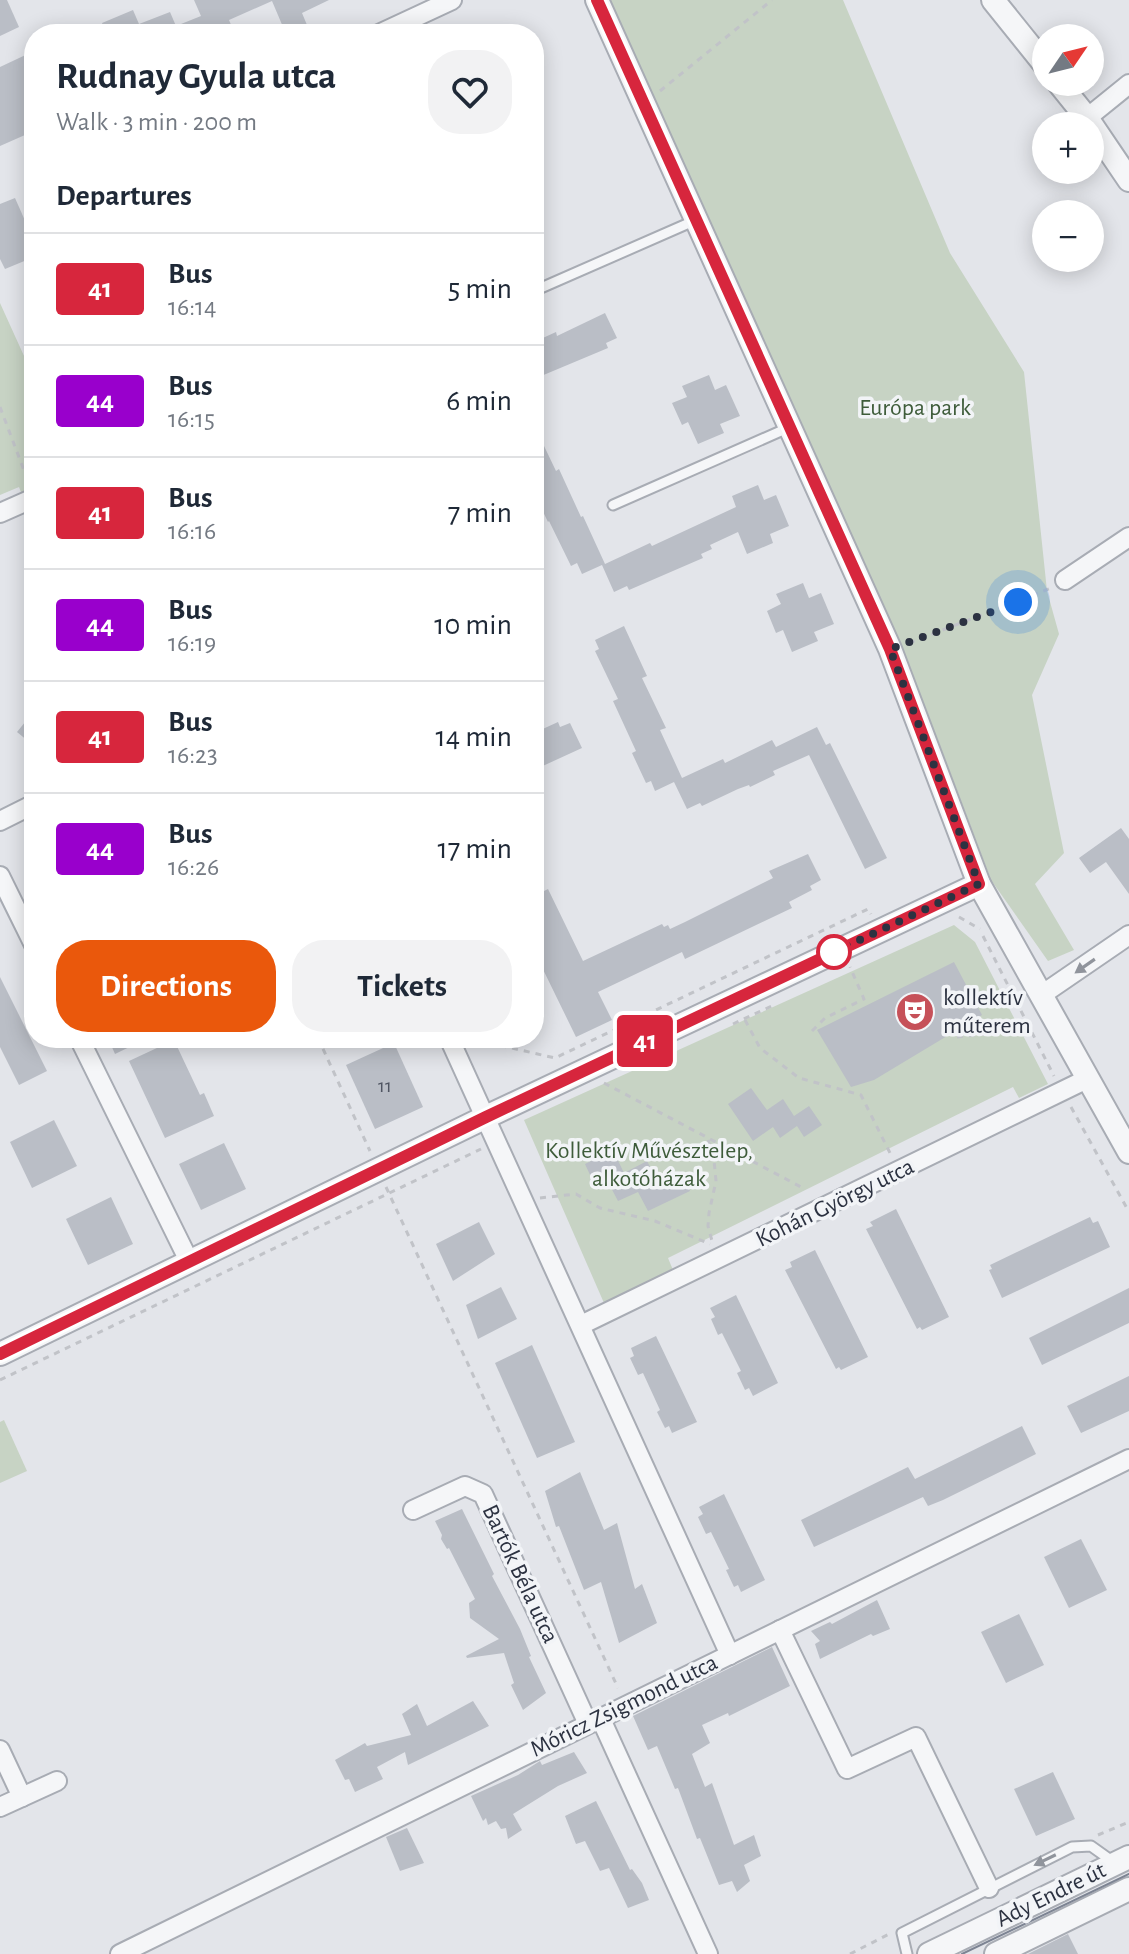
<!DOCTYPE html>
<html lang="en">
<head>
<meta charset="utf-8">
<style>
	body { margin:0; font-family:"Alegreya Sans",sans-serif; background:#f2f2f3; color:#1f2937; height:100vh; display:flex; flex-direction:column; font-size:30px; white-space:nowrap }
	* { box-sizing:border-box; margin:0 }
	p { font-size:26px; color:#747a83 }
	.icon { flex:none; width:44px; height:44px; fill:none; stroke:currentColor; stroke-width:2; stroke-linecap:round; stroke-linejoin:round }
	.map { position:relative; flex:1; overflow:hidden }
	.side { position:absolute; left:24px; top:24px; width:520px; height:1024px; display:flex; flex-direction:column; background:#fff; border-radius:32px; box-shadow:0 4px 20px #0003 }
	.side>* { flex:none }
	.badge { padding:0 16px; border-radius:6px; font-size:28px; line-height:52px }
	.needle { width:52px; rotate:55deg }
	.tools { position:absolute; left:1032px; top:24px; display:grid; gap:16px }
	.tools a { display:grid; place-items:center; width:72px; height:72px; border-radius:50%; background:#fff; box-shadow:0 4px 20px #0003; font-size:40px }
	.you { position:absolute; width:40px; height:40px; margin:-20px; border:6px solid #fff; border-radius:50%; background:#1a73e8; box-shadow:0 0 0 12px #1a73e833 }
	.map>.badge { position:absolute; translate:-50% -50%; box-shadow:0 0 0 4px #fff }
	h2 { padding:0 32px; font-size:30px; line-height:72px }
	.round { display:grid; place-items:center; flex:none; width:84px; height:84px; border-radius:32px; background:#f2f2f3 }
	.head { display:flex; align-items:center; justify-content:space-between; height:136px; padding:0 32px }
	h1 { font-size:38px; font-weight:600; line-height:60px }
	.cta { display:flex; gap:16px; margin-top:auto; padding:16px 32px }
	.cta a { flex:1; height:92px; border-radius:32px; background:#ea580c; color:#fff; font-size:32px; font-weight:600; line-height:92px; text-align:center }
	.cta a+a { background:#f2f2f3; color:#1f2937 }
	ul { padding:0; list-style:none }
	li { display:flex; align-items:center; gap:24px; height:112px; padding:0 32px; border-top:2px solid #e0e1e3 }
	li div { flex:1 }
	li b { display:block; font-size:30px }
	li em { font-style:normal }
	li .badge { min-width:88px; font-weight:700; text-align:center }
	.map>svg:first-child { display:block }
	.green { fill:#c7d3c4 }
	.building { fill:#babec6 }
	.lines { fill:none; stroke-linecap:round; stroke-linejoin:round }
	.service-casing { stroke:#a8acb4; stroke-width:13 }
	.minor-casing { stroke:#a8acb4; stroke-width:22 }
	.tertiary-casing { stroke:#a8acb4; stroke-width:26 }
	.path { stroke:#c1c3c8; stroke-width:3; stroke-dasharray:6 6; stroke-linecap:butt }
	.service { stroke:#f5f6f8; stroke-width:9 }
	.minor { stroke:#f5f6f8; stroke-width:18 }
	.tertiary { stroke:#f5f6f8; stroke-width:22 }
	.tram { stroke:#7d8493; stroke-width:2 }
	.oneway { fill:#90949c }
	.line-casing { stroke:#fff; stroke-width:18 }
	.line { stroke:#d7263d; stroke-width:12 }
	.walk { stroke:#2c3241; stroke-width:8; stroke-dasharray:0 14.4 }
	.stop-dot { fill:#fff; stroke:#d7263d; stroke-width:4 }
	.labels { text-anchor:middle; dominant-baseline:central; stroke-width:7; stroke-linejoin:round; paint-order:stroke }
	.number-label { font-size:20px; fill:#505562 }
	.park-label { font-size:24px; fill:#3e5c3a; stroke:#f2f4f7 }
	.poi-label { font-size:24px; fill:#2c3241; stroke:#f2f4f7; text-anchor:start }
	.street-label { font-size:24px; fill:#2c3241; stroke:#f2f4f7 }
</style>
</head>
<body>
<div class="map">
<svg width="1129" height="1954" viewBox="0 0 1129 1954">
	<rect width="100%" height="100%" fill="#e3e5ea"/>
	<g class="green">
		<polygon points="608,0 843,0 950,253 1024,372 1047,591 1059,634 1032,695 1064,853 1035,884 1074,950 1048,961 991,880 902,646"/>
		<polygon points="0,303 34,378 34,525 19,487 0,495"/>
		<polygon points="954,925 975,942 1048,1084 1019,1098 1013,1087 668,1258 673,1270 604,1303 524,1120"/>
		<polygon points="4,1420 27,1471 0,1483 0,1422"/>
	</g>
	<g class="building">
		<polygon points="0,0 7,0 19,27 0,36"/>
		<polygon points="194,0 329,0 302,13 307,25 286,34 272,1 229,20 235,34 106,34 102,23 133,10 139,24 170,12 176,26 201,16"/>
		<polygon points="34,51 34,131 0,146 0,67"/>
		<polygon points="15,198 34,241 34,257 5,269 0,259 0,204"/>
		<polygon points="605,313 617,338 606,343 608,348 534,379 534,342 556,332 557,336"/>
		<polygon points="709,375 715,390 726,385 740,416 720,424 724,433 698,444 688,422 682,425 672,403 687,397 682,386"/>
		<polygon points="534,425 556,471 559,469 581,517 583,516 605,564 650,543 652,546 736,507 732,496 758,485 764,500 776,495 789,526 770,534 773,543 747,554 738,532 710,545 712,549 701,554 703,558 629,590 627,586 614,592 602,565 582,574 577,563 571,566 549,521 548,522 534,493"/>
		<polygon points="803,583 809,598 821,593 834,624 814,632 818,641 792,652 783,630 776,633 767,611 781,604 776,594"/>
		<polygon points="624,626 647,676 642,678 666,728 660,730 682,778 723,759 725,763 772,740 776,747 817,727 826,745 830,743 887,858 865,869 809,755 773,771 775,775 750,787 749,785 738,789 702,806 700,803 687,809 674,782 655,791 651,781 646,783 632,753 636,751 613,701 618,699 595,651 599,649 595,640"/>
		<polygon points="34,711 34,746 17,732"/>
		<polygon points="558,722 560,727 570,723 582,748 534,770 534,733"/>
		<polygon points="1121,828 1129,839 1129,894 1106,862 1090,873 1079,858"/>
		<polygon points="808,854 821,880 810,886 812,890 789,902 792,908 685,959 682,952 598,992 612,1020 576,1037 534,951 534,896 548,889 583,961 662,924 664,927 668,925 670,929 685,922 773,878 769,871"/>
		<polygon points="954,962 982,1015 874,1080 851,1087 817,1030"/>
		<polygon points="0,977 47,1071 19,1085 0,1047"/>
		<polygon points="108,1038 148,1038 115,1054"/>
		<polygon points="174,1040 200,1095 204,1093 214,1116 165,1138 129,1061"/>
		<polygon points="394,1043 423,1107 375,1129 346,1065"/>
		<polygon points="751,1088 767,1110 783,1099 794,1116 809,1106 822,1125 804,1137 797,1126 780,1138 773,1127 753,1141 728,1104"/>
		<polygon points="54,1120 77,1166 32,1188 10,1142"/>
		<polygon points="224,1143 246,1189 201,1210 179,1164"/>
		<polygon points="613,1150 624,1173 647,1161 658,1182 681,1171 690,1191 648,1211 638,1192 618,1201 608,1182 596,1188 585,1164"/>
		<polygon points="111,1197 133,1244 88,1265 66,1219"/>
		<polygon points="896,1209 949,1317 922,1330 920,1327 917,1329 866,1229 873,1226 870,1222"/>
		<polygon points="1090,1217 1093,1223 1098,1221 1110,1247 1002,1298 989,1270 992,1269 990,1265"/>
		<polygon points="479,1222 495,1254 453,1281 436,1244"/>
		<polygon points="815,1250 868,1357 841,1370 839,1367 836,1369 785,1270 792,1267 790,1262"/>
		<polygon points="501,1287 517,1319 478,1339 466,1305"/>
		<polygon points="1129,1288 1129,1323 1042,1365 1029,1338"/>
		<polygon points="736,1295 778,1383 753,1396 749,1388 745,1390 737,1373 741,1371 722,1333 718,1335 711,1319 715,1317 710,1308"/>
		<polygon points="656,1336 697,1422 672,1433 669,1426 665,1428 657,1412 660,1410 643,1373 638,1375 630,1358 634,1356 631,1348"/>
		<polygon points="532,1345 575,1442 537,1458 495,1363"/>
		<polygon points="1129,1376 1129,1411 1081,1433 1067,1406"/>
		<polygon points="1022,1426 1036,1454 943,1500 928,1506 923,1497 814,1547 801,1520 908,1467 915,1479"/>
		<polygon points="580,1472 604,1530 617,1523 635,1589 642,1584 657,1623 619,1643 601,1582 584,1590 559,1526 556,1527 545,1491"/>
		<polygon points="724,1494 765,1580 741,1592 738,1585 734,1587 726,1570 729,1569 711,1532 706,1534 698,1517 703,1514 699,1507"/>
		<polygon points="462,1509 494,1574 492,1576 520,1629 531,1656 529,1657 546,1693 523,1710 511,1685 514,1683 504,1653 467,1658 466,1656 499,1639 470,1618 469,1603 475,1599 449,1548 447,1549 441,1539 442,1535 435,1521"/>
		<polygon points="1081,1539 1107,1590 1069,1608 1044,1557"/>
		<polygon points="877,1600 890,1629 873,1636 871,1634 820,1659 815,1644 820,1641 811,1631 830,1622 832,1624"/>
		<polygon points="1019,1614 1044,1665 1006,1683 981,1632"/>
		<polygon points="772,1647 790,1686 729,1716 728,1713 702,1725 710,1743 692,1754 705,1787 712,1783 734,1845 754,1835 761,1856 744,1865 750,1881 737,1892 732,1881 719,1885 700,1838 697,1839 678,1788 675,1789 657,1746 648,1750 633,1716"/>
		<polygon points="473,1701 489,1726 408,1765 405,1752 377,1767 383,1779 355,1792 349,1779 345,1780 335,1760 365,1743 367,1746 411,1735 402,1714 417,1704 427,1726"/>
		<polygon points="574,1752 587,1773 558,1786 513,1814 522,1830 508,1839 506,1828 501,1829 496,1821 488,1825 486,1818 483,1821 471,1796 518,1775 540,1761 542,1765"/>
		<polygon points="1053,1772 1075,1819 1036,1836 1014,1789"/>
		<polygon points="596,1801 630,1870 632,1869 642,1883 649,1900 628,1908 609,1868 600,1871 585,1841 576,1844 565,1816"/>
		<polygon points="407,1828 424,1863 400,1871 386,1837"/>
		<polygon points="1068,1934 1078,1954 1028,1954"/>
	</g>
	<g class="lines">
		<defs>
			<g id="service">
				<polyline points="534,291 696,220"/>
				<polyline points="613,505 790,427"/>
				<polyline points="907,1954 902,1933 1072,1847 1091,1846 1112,1861"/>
			</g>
			<g id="minor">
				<polyline points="379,34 452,0"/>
				<polyline points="1087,118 1129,84"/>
				<polyline points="0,513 34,498"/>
				<polyline points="1065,580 1129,537"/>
				<polyline points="0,821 34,804"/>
				<polyline points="0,876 34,945"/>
				<polyline points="1040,996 1129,935"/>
				<polyline points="79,1038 190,1263"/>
				<polyline points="449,1038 730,1655"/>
				<polyline points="581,1325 1087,1079"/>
				<polyline points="413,1510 465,1486 483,1494 588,1724"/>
				<polyline points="780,1630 847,1769 916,1737 989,1888"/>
				<polyline points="600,1717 708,1954"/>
				<polyline points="0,1750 22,1797"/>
				<polyline points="0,1807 57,1781"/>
				<polyline points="120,1954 1129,1459"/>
			</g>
			<g id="tertiary">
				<polyline points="597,0 890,649 979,884 1129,1152"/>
				<polyline points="993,0 1046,66"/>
				<polyline points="1058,82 1087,118 1129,180"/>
				<polyline points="0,1354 486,1117 979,884"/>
				<polyline points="929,1954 1129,1857"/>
				<polyline points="996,1954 1129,1889"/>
			</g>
		</defs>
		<use href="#service" class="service-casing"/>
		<use href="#minor" class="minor-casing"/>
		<use href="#tertiary" class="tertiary-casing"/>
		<g class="path">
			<polyline points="660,91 772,0"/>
			<polyline points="0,407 28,481"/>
			<polyline points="909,643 1051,588"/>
			<polyline points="959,917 980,929"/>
			<polyline points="983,936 1054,1076"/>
			<polyline points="745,1020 760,1048 799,1078 861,1095 891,1155"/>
			<polyline points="733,1024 776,1004"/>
			<polyline points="812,1031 825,1018 864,999 850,967"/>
			<polyline points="957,1037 1031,1029"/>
			<polyline points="318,1038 370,1151"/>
			<polyline points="477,1040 555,1058 868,909 871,914"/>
			<polyline points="604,1083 803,1188"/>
			<polyline points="1071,1107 1129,1212"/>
			<polyline points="708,1140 714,1160 716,1181 709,1213 708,1226 712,1241"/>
			<polyline points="386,1187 618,1688"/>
			<polyline points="540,1198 576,1194 600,1208 655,1221 710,1244"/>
			<polyline points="0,1380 481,1149"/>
			<polyline points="1098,1835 1129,1822"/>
			<polyline points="850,1954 889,1934"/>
		</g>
		<use href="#service" class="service"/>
		<use href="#minor" class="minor"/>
		<use href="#tertiary" class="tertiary"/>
		<polyline class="tram" points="962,1954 1129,1874"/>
	</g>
	<defs><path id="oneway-solid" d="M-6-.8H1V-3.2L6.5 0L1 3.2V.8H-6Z" transform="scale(2)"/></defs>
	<g class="oneway">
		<use href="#oneway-solid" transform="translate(1085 966) rotate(145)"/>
		<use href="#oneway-solid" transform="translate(1045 1860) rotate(154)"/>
	</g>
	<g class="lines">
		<defs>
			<polyline id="line" points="0,1354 486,1117 979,884 890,649 597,0"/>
		</defs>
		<use href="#line" class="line-casing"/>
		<use href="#line" class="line"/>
		<polyline class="walk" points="834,952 979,884 890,649 1018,602"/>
	</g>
	<defs>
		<symbol id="theatre-disc" viewBox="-11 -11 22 22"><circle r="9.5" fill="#c65159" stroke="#f2f4f7"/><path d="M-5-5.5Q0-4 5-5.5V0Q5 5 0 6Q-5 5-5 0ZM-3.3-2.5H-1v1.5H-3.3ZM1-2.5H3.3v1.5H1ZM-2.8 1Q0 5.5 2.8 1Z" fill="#fff"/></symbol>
	</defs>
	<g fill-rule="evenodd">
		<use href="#theatre-disc" x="893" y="990" width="44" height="44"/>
	</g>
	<circle class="stop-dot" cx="834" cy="952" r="16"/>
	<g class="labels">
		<g class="number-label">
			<text x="385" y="1086">11</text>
		</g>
		<g class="park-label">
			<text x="915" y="408">Európa park</text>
			<text x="649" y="1151">Kollektív Művésztelep,<tspan x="649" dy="28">alkotóházak</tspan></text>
		</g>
		<g class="poi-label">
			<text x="943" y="998">kollektív<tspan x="943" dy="28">műterem</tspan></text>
		</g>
		<g class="street-label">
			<text transform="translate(835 1203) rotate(-26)">Kohán György utca</text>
			<text transform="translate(520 1574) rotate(65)">Bartók Béla utca</text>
			<text transform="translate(624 1706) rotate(-26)">Móricz Zsigmond utca</text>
			<text transform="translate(1051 1895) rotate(-26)">Ady Endre út</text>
		</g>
	</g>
</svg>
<div class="tools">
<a><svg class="needle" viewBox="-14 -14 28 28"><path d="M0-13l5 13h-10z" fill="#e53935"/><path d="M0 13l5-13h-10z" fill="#747a83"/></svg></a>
<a>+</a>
<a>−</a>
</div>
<div class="you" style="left:1018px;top:602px"></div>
<b class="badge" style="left:645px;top:1041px;background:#d7263d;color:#fff">41</b>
<section class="side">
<div class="head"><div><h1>Rudnay Gyula utca</h1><p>Walk · 3 min · 200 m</p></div><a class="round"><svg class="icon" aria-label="heart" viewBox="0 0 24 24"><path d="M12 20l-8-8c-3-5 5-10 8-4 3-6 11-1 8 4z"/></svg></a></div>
<h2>Departures</h2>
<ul>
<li><span class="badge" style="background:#d7263d;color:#fff">41</span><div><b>Bus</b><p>16:14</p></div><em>5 min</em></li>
<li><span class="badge" style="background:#90c;color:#fff">44</span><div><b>Bus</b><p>16:15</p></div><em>6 min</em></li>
<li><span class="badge" style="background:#d7263d;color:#fff">41</span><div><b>Bus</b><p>16:16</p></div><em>7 min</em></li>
<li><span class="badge" style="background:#90c;color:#fff">44</span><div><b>Bus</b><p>16:19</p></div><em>10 min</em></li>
<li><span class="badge" style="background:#d7263d;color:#fff">41</span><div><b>Bus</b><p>16:23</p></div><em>14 min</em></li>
<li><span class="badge" style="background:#90c;color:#fff">44</span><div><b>Bus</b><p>16:26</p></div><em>17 min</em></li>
</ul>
<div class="cta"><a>Directions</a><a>Tickets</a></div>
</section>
</div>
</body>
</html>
